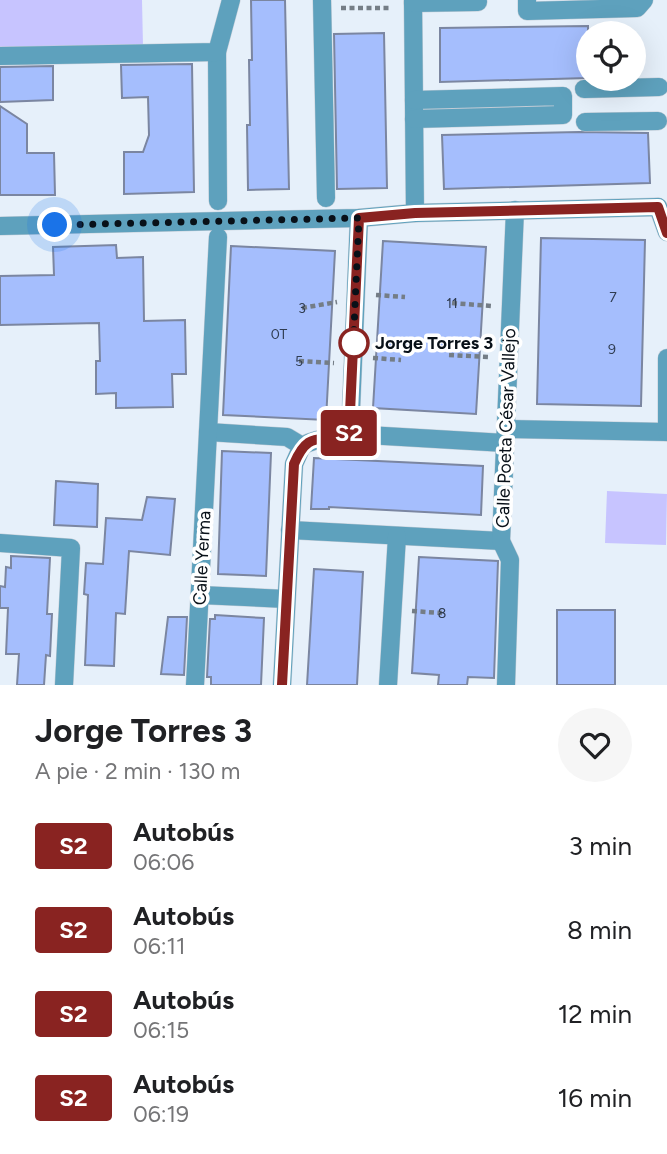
<!DOCTYPE html>
<html lang="es">
<head>
<meta charset="utf-8">
<style>
	body { margin:0; font-family:Figtree,sans-serif; background:#f6f6f6; color:#202124; height:100vh; display:flex; flex-direction:column; font-size:26px; white-space:nowrap }
	* { box-sizing:border-box; margin:0 }
	p { font-size:23px; color:#757577 }
	.icon { flex:none; width:38px; height:38px; fill:none; stroke:currentColor; stroke-width:2; stroke-linecap:round; stroke-linejoin:round }
	.map { position:relative; height:685px; overflow:hidden }
	.panel { display:flex; flex-direction:column; background:#fff; flex:1 }
	.panel>* { flex:none }
	.badge { padding:0 14px; border-radius:5px; font-size:24px; line-height:46px }
	.fabs { position:absolute; left:576px; top:21px; display:grid; gap:14px }
	.fabs a { display:grid; place-items:center; width:70px; height:70px; border-radius:50%; background:#fff; box-shadow:0 7px 28px #0002; font-size:35px }
	.you { position:absolute; width:35px; height:35px; margin:-18px; border:5px solid #fff; border-radius:50%; background:#1a73e8; box-shadow:0 0 0 10px #1a73e833 }
	.map>.badge { position:absolute; translate:-50% -50%; box-shadow:0 0 0 4px #fff }
	.round { display:grid; place-items:center; flex:none; width:74px; height:74px; border-radius:37px; background:#f6f6f6 }
	.headline { display:flex; align-items:center; justify-content:space-between; height:119px; padding:0 35px }
	h1 { font-size:33px; font-weight:700; line-height:52px }
	ul { padding:0; list-style:none }
	li { display:flex; align-items:center; gap:21px; height:84px; padding:0 35px }
	li div { flex:1 }
	li b { display:block; font-size:26px }
	li em { font-style:normal }
	li .badge { min-width:77px; font-weight:700; text-align:center }
	.map>svg:first-child { display:block }
	.green { fill:#c7c4ff }
	.building { fill:#a5befd; stroke:#7b86a1; stroke-width:2 }
	.lines { fill:none; stroke-linecap:round; stroke-linejoin:round }
	.minor-casing { stroke:#c2ccd6; stroke-width:19 }
	.path { stroke:#747d86; stroke-width:4.5; stroke-dasharray:5 3.5; stroke-linecap:butt }
	.minor { stroke:#5ea1bd; stroke-width:18 }
	.line-casing { stroke:#fff; stroke-width:16 }
	.line { stroke:#892321; stroke-width:10 }
	.walk { stroke:#081018; stroke-width:7; stroke-dasharray:0 12.6 }
	.stop-dot { fill:#fff; stroke:#892321; stroke-width:3.5 }
	.labels { text-anchor:middle; dominant-baseline:central; stroke-width:7; stroke-linejoin:round; paint-order:stroke }
	.number-label { font-size:14px; fill:#2f3c51 }
	.stop-label { font-size:18px; font-weight:bold; fill:#081018; stroke:#fff; text-anchor:start }
	.street-label { font-size:18px; fill:#081018; stroke:#fff }
</style>
</head>
<body>
<div class="map">
<svg width="667" height="685" viewBox="0 0 667 685">
	<rect width="100%" height="100%" fill="#e6f0fa"/>
	<g class="green">
		<polygon points="0,0 142,0 143,46 0,49"/>
		<polygon points="607,491 667,494 666,545 605,543"/>
	</g>
	<g class="building">
		<polygon points="251,0 285,0 289,189 248,190 247,125 250,125 249,60 252,60"/>
		<polygon points="588,26 588,78 440,82 440,28"/>
		<polygon points="384,33 387,188 337,189 334,34"/>
		<polygon points="192,64 194,192 124,194 124,152 143,152 149,135 148,97 122,98 121,65"/>
		<polygon points="53,66 53,100 0,102 0,67"/>
		<polygon points="0,106 27,124 27,153 54,153 55,195 0,195"/>
		<polygon points="579,132 648,133 650,183 444,189 442,135"/>
		<polygon points="541,238 645,240 641,406 537,404"/>
		<polygon points="383,241 486,247 476,414 373,408"/>
		<polygon points="116,245 117,258 143,257 144,321 185,320 186,374 172,374 173,407 116,408 116,393 96,394 96,361 100,361 99,323 0,325 0,276 54,275 53,247"/>
		<polygon points="231,246 335,251 326,420 223,415"/>
		<polygon points="222,451 271,453 266,576 218,574"/>
		<polygon points="314,458 483,466 481,515 329,507 329,509 311,509"/>
		<polygon points="56,481 98,484 97,527 54,525"/>
		<polygon points="147,497 175,499 170,555 129,551 125,614 116,613 114,666 85,665 88,595 84,594 86,563 103,564 106,518 142,520"/>
		<polygon points="11,556 50,558 47,614 52,614 50,656 46,655 44,685 17,685 19,654 6,654 8,608 0,608 0,586 5,587 6,567 11,568"/>
		<polygon points="419,557 498,561 494,678 468,677 467,685 438,685 439,675 412,673"/>
		<polygon points="314,569 363,572 357,685 307,685"/>
		<rect x="557" y="610" width="58" height="75"/>
		<polygon points="215,615 264,618 261,685 211,685 211,677 207,677 210,619 215,619"/>
		<polygon points="168,617 187,617 184,675 161,674"/>
	</g>
	<g class="lines">
		<defs>
			<g id="minor">
				<polyline points="322,0 326,198"/>
				<polyline points="413,0 415,213"/>
				<polyline points="527,0 527,11 637,8 644,0"/>
				<polyline points="413,3 478,2"/>
				<polyline points="217,52 218,201"/>
				<polyline points="0,56 217,52 231,0"/>
				<polyline points="584,89 659,87"/>
				<polyline points="414,100 563,96 563,115 414,119"/>
				<polyline points="585,122 658,121"/>
				<polyline points="658,207 667,232"/>
				<polyline points="0,226 359,218 415,213 658,207"/>
				<polyline points="506,429 667,432"/>
				<polyline points="208,432 287,437 302,446"/>
				<polyline points="667,432 667,358"/>
				<polyline points="350,434 359,218"/>
				<path d="M302 446C317 437 333 439 350 434L505 443"/>
				<polyline points="290,530 501,541"/>
				<polyline points="0,543 71,548 64,685"/>
				<polyline points="200,595 286,599"/>
				<polyline points="195,685 218,237"/>
				<polyline points="282,685 294,464 302,446"/>
				<polyline points="388,685 397,536"/>
				<polyline points="506,685 510,560 501,541 515,210"/>
			</g>
		</defs>
		<use href="#minor" class="minor-casing"/>
		<g class="path">
			<polyline points="341,8 391,8"/>
			<polyline points="376,295 405,297"/>
			<polyline points="452,303 491,306"/>
			<polyline points="302,308 337,302"/>
			<polyline points="449,355 488,357"/>
			<polyline points="373,358 401,360"/>
			<polyline points="299,361 334,363"/>
			<polyline points="412,611 442,613"/>
		</g>
		<use href="#minor" class="minor"/>
	</g>
	<g class="lines">
		<defs>
			<path id="line" d="M282 685 294 464C309 429 319 444 349 434L359 218 415 213 658 207 667 233"/>
		</defs>
		<use href="#line" class="line-casing"/>
		<use href="#line" class="line"/>
		<polyline class="walk" points="55,225 359,218 353,350 354,343"/>
	</g>
	<circle class="stop-dot" cx="354" cy="343" r="14"/>
	<g class="labels">
		<g class="number-label">
			<text x="613" y="297">7</text>
			<text x="452" y="303">11</text>
			<text x="302" y="308">3</text>
			<text x="279" y="334">0T</text>
			<text x="612" y="349">9</text>
			<text x="299" y="361">5</text>
			<text x="442" y="613">8</text>
		</g>
		<g class="stop-label">
			<text x="375" y="343">Jorge Torres 3</text>
		</g>
		<g class="street-label">
			<text transform="translate(506 428) rotate(-88)">Calle Poeta César Vallejo</text>
			<text transform="translate(202 558) rotate(-87)">Calle Yerma</text>
		</g>
	</g>
</svg>
<div class="fabs">
<a><svg class="icon" aria-label="locate" viewBox="0 0 24 24"><circle cx="12" cy="12" r="6"/><path d="M12 2v4M12 18v4M2 12h4M18 12h4"/></svg></a>
</div>
<div class="you" style="left:55px;top:225px"></div>
<b class="badge" style="left:349px;top:433px;background:#892321;color:#fff">S2</b>
</div>
<section class="panel">
<div class="headline"><div><h1>Jorge Torres 3</h1><p>A pie · 2 min · 130 m</p></div><a class="round"><svg class="icon" aria-label="heart" viewBox="0 0 24 24"><path d="M12 20l-8-8c-3-5 5-10 8-4 3-6 11-1 8 4z"/></svg></a></div>
<ul>
<li><span class="badge" style="background:#892321;color:#fff">S2</span><div><b>Autobús</b><p>06:06</p></div><em>3 min</em></li>
<li><span class="badge" style="background:#892321;color:#fff">S2</span><div><b>Autobús</b><p>06:11</p></div><em>8 min</em></li>
<li><span class="badge" style="background:#892321;color:#fff">S2</span><div><b>Autobús</b><p>06:15</p></div><em>12 min</em></li>
<li><span class="badge" style="background:#892321;color:#fff">S2</span><div><b>Autobús</b><p>06:19</p></div><em>16 min</em></li>
</ul>
</section>
</body>
</html>
